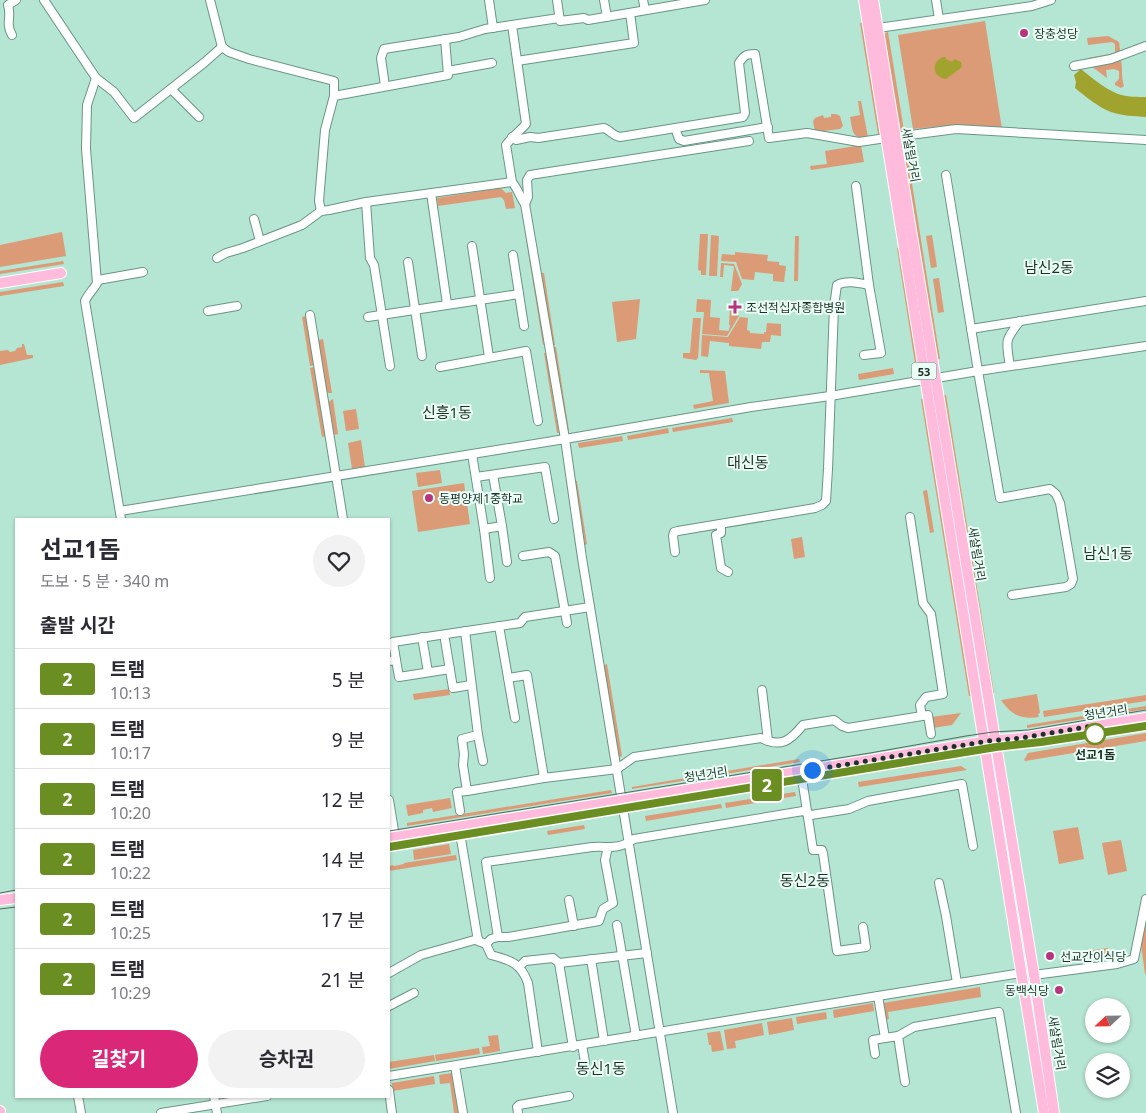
<!DOCTYPE html>
<html lang="ko">
<head>
<meta charset="utf-8">
<style>
	body { margin:0; font-family:"Noto Sans","Noto Sans KR",sans-serif; background:#f2f2f3; color:#2b2b33; height:100vh; display:flex; flex-direction:column; font-size:19px; white-space:nowrap }
	* { box-sizing:border-box; margin:0 }
	p { font-size:16px; color:#7c7c81 }
	.icon { flex:none; width:28px; height:28px; fill:none; stroke:currentColor; stroke-width:2; stroke-linecap:round; stroke-linejoin:round }
	.map { position:relative; flex:1; overflow:hidden }
	.panel { position:absolute; left:15px; top:518px; width:375px; height:580px; display:flex; flex-direction:column; background:#fff; border-radius:0px; box-shadow:0 1px 4px #0004 }
	.panel>* { flex:none }
	.badge { padding:0 10px; border-radius:4px; font-size:18px; line-height:32px }
	.needle { width:32px; rotate:248deg }
	.fabs { position:absolute; left:1085px; top:998px; display:grid; gap:10px }
	.fabs a { display:grid; place-items:center; width:45px; height:45px; border-radius:50%; background:#fff; box-shadow:0 1px 4px #0004; font-size:25px }
	.you { position:absolute; width:25px; height:25px; margin:-12px; border:4px solid #fff; border-radius:50%; background:#1a73e8; box-shadow:0 0 0 8px #1a73e833 }
	.map>.badge { position:absolute; translate:-50% -50%; box-shadow:0 0 0 2px #fff }
	h2 { padding:0 25px; font-size:19px; line-height:45px }
	.round { display:grid; place-items:center; flex:none; width:52px; height:52px; border-radius:26px; background:#f2f2f3 }
	.headline { display:flex; align-items:center; justify-content:space-between; height:85px; padding:0 25px }
	h1 { font-size:24px; font-weight:700; line-height:38px }
	.button { display:flex; gap:10px; margin-top:auto; padding:10px 25px }
	.button a { flex:1; height:58px; border-radius:30px; background:#db2777; color:#fff; font-size:20px; font-weight:700; line-height:58px; text-align:center }
	.button a+a { background:#f2f2f3; color:#2b2b33 }
	ul { padding:0; list-style:none }
	li { display:flex; align-items:center; gap:15px; height:60px; padding:0 25px; border-top:1px solid #e1e1e2 }
	li div { flex:1 }
	li b { display:block; font-size:19px }
	li em { font-style:normal }
	li .badge { min-width:55px; font-weight:700; text-align:center }
	.map>svg:first-child { display:block }
	.green { fill:#db9b76 }
	.water { fill:#a1a32f }
	.lines { fill:none; stroke-linecap:round; stroke-linejoin:round }
	.minor-casing { stroke:#699686; stroke-width:10 }
	.major-casing { stroke:#fff; stroke-width:12 }
	.minor { stroke:#fff; stroke-width:8 }
	.major { stroke:#febbdc; stroke-width:10 }
	.tram { stroke:#4e6a5f; stroke-width:1 }
	.line-casing { stroke:#fff; stroke-width:11 }
	.line { stroke:#6b8e23; stroke-width:8 }
	.walk { stroke:#1d3029; stroke-width:5; stroke-dasharray:0 9 }
	.poi-dot { fill:#b7357e; stroke:#ecfff7; stroke-width:2 }
	.stop-dot { fill:#fff; stroke:#6b8e23; stroke-width:2.5 }
	.labels { text-anchor:middle; dominant-baseline:central; stroke-width:4; stroke-linejoin:round; paint-order:stroke }
	.shield { fill:#ecfff7; stroke:#5b6e67; stroke-width:1 }
	.shield-label { font-size:11px; font-weight:bold; fill:#1d3029 }
	.poi-label { font-size:12px; fill:#1d3029; stroke:#ecfff7; text-anchor:start }
	.street-label { font-size:12px; fill:#1d3029; stroke:#ecfff7 }
	.stop-label { font-size:12px; font-weight:bold; fill:#1d3029; stroke:#ecfff7 }
	.quarter-label { font-size:15px; fill:#1d3029; stroke:#ecfff7 }
</style>
</head>
<body>
<div class="map">
<svg width="1146" height="1113" viewBox="0 0 1146 1113">
	<rect width="100%" height="100%" fill="#b5e5d3"/>
	<g class="green">
		<polygon points="985,21 1002,129 954,125 913,129 898,35"/>
		<polygon points="863,22 881,133 879,134 878,134 860,23"/>
		<polygon points="888,32 904,130 899,131 884,36 885,33"/>
		<polygon points="1108,36 1119,42 1120,50 1120,54 1089,60 1088,58 1115,53 1115,44 1112,42 1088,45 1087,38"/>
		<path d="M1118 59 1121 60C1123 69 1121 77 1124 86L1121 88 1115 85V83L1119 79V71L1114 69 1106 70 1107 78 1091 66Z"/>
		<path d="M858 101H861L868 137C851 140 853 130 850 117L860 115Z"/>
		<polygon points="831,114 836,114 840,116 842,123 843,125 842,127 840,129 815,132 813,121 815,118 823,115 824,118 831,117"/>
		<polygon points="861,145 864,162 811,170 810,166 827,164 825,151"/>
		<polygon points="907,152 940,359 936,360 903,153"/>
		<polygon points="501,188 506,193 512,192 515,208 506,209 504,200 501,197 438,206 437,198"/>
		<polygon points="62,232 66,256 0,267 0,245"/>
		<polygon points="700,234 708,234 706,275 701,275 701,271 698,270"/>
		<polygon points="711,235 719,236 717,276 709,276"/>
		<polygon points="932,235 937,267 931,268 926,236"/>
		<polygon points="795,236 799,236 798,281 794,281"/>
		<polygon points="526,239 528,239 545,344 543,345"/>
		<polygon points="900,247 918,362 915,363 897,248"/>
		<polygon points="735,252 768,255 767,261 779,262 779,265 786,266 784,282 773,281 773,274 755,272 754,280 742,279 736,262 721,261 722,254 735,255"/>
		<polygon points="63,261 64,264 0,274 0,271"/>
		<polygon points="721,263 734,264 742,284 738,291 731,291 734,267 733,266 724,265 723,277 720,277"/>
		<polygon points="541,273 544,273 555,345 553,346"/>
		<polygon points="939,278 944,312 938,313 933,279"/>
		<polygon points="63,282 64,286 0,296 0,292"/>
		<polygon points="640,299 636,339 617,342 612,302"/>
		<polygon points="697,299 711,300 710,317 720,318 719,330 728,331 729,330 730,326 729,324 730,306 736,307 739,316 727,336 702,334 704,312 696,312"/>
		<polygon points="306,316 314,365 310,366 302,317"/>
		<polygon points="740,317 748,318 747,330 750,331 750,333 764,334 764,332 766,332 767,323 781,324 781,336 771,335 770,342 762,342 761,349 729,346 729,343 710,341 708,357 701,356 702,335 728,337"/>
		<polygon points="693,318 701,318 698,358 696,360 683,358 683,353 690,353"/>
		<polygon points="323,339 332,393 328,393 326,390 318,342 319,340"/>
		<polygon points="22,344 24,344 27,355 33,355 33,358 0,365 0,351 8,350 10,352 15,351 17,348 22,347"/>
		<polygon points="553,347 556,347 569,431 567,431"/>
		<polygon points="544,353 546,353 559,433 557,433"/>
		<polygon points="315,367 326,436 322,437 310,368"/>
		<polygon points="893,368 894,374 859,380 858,374"/>
		<polygon points="700,370 725,371 729,403 694,409 693,405 713,401 709,373 700,373"/>
		<polygon points="942,395 946,395 994,693 990,694"/>
		<polygon points="924,398 972,696 969,696 921,399"/>
		<polygon points="333,399 338,434 333,435 328,403 331,400"/>
		<polygon points="356,409 359,429 346,431 343,411"/>
		<polygon points="732,418 733,422 673,432 672,428"/>
		<polygon points="668,428 669,433 628,440 627,436"/>
		<polygon points="622,436 623,441 579,448 578,443"/>
		<polygon points="361,440 365,467 352,469 348,443"/>
		<polygon points="440,470 442,483 418,487 416,473"/>
		<polygon points="575,481 577,481 587,544 585,545"/>
		<polygon points="464,483 470,524 418,532 412,491"/>
		<polygon points="927,490 934,532 930,533 923,491"/>
		<polygon points="802,537 805,557 794,559 791,539"/>
		<polygon points="607,664 622,756 619,757 604,665"/>
		<polygon points="449,689 450,695 414,700 413,694"/>
		<path d="M1037 694 1040 713 1038 714 1039 717C1022 720 1011 715 1001 700Z"/>
		<polygon points="1146,695 1146,701 1044,717 1043,711"/>
		<polygon points="1146,706 1146,709 1027,728 1027,725"/>
		<polygon points="961,713 952,725 933,728 931,717"/>
		<polygon points="1146,733 1146,741 1025,761 1024,760 1028,753"/>
		<polygon points="945,758 946,761 832,779 831,776"/>
		<polygon points="799,759 800,762 632,789 632,787"/>
		<polygon points="961,766 967,770 859,787 858,782"/>
		<polygon points="802,781 802,783 637,810 637,807"/>
		<polygon points="611,790 612,793 407,826 407,823"/>
		<polygon points="795,792 796,796 726,808 725,803"/>
		<polygon points="450,798 452,808 433,812 432,808 423,810 423,813 408,816 406,805"/>
		<polygon points="721,804 722,808 646,821 645,816"/>
		<polygon points="615,811 615,813 466,837 466,835"/>
		<polygon points="584,825 585,829 548,835 547,831"/>
		<polygon points="1078,827 1084,859 1059,864 1053,831"/>
		<polygon points="1121,840 1127,871 1108,875 1102,843"/>
		<polygon points="449,844 451,854 414,860 413,850"/>
		<polygon points="456,855 457,860 389,871 389,866 393,865 394,866 404,864 404,863"/>
		<polygon points="1146,918 1146,974 1145,974 1141,945"/>
		<polygon points="1108,948 1109,953 1075,958 1074,953"/>
		<polygon points="980,987 981,997 888,1012 889,1019 886,1020 883,1003"/>
		<polygon points="873,1003 874,1011 834,1018 833,1010"/>
		<polygon points="826,1012 827,1019 797,1024 796,1017"/>
		<polygon points="792,1018 794,1030 769,1035 767,1022"/>
		<polygon points="762,1023 764,1035 735,1041 736,1048 727,1049 724,1030"/>
		<polygon points="720,1031 724,1050 712,1052 711,1045 709,1045 707,1033"/>
		<polygon points="498,1035 500,1051 483,1054 482,1047 490,1046 488,1036"/>
		<polygon points="479,1048 480,1054 436,1061 435,1055"/>
		<polygon points="434,1055 435,1061 389,1069 389,1062"/>
		<polygon points="452,1073 458,1113 454,1113 450,1083 440,1084 439,1075"/>
		<polygon points="434,1076 435,1084 393,1091 392,1083"/>
	</g>
	<g class="water">
		<path d="M943 57H946V59L952 62 955 59 961 62 962 64 961 68 946 79C933 77 930 63 943 57Z"/>
		<path d="M1081 69C1092 78 1105 89 1118 94 1127 97 1137 97 1146 97V117C1134 116 1122 116 1111 112 1098 107 1086 97 1075 88L1076 82 1074 75Z"/>
	</g>
	<g class="lines">
		<defs>
			<g id="minor">
				<polyline points="44,0 96,78 114,92 134,118 205,62 222,47"/>
				<polyline points="210,0 222,47 229,52 249,59 334,81 334,96 325,130 319,201 321,211"/>
				<polyline points="489,0 493,28"/>
				<polyline points="557,0 560,21 584,18 588,20 705,0"/>
				<polyline points="604,0 607,17"/>
				<polyline points="643,0 645,10"/>
				<polyline points="936,0 939,19"/>
				<path d="M512 25 526 124C520 131 512 137 506 145L512 182"/>
				<polyline points="878,28 1032,6 1051,0"/>
				<path d="M12 35C5 23 12 17 8 5L16 0"/>
				<polyline points="517,61 634,43 630,13"/>
				<polyline points="1074,66 1111,59 1146,46"/>
				<polyline points="448,71 492,63"/>
				<path d="M96 78 87 105 86 149 97 283C94 289 88 294 85 301L121 519"/>
				<polyline points="385,86 381,58 384,49 459,37 485,29 559,18"/>
				<polyline points="171,89 199,117"/>
				<polyline points="334,96 448,75 445,39"/>
				<polyline points="675,128 679,139 684,141 768,127"/>
				<path d="M512 137 516 140 530 137 538 138 604 128C612 131 611 135 620 137L743 117 745 113 739 63C744 55 747 54 755 54L769 138 807 133 859 142 886 138"/>
				<polyline points="895,137 956,129 1146,140"/>
				<polyline points="946,175 978,371 1000,498 1050,489 1056,494 1060,503 1073,579 1071,584 1066,587 1012,595"/>
				<polyline points="856,186 869,285 881,353 864,355"/>
				<polyline points="431,193 447,304"/>
				<polyline points="366,202 370,258 374,265 390,366"/>
				<polyline points="525,204 528,197 527,180 530,175 749,141"/>
				<polyline points="254,219 260,241"/>
				<polyline points="472,246 489,357"/>
				<polyline points="513,255 524,326"/>
				<path d="M217 258 226 253 243 248 302 225 321 211 329 210 366 202 512 182C518 189 520 197 525 204L565 439 582 558 673 1113"/>
				<polyline points="408,262 422,356"/>
				<polyline points="98,280 143,272"/>
				<polyline points="208,311 237,306"/>
				<polyline points="310,315 343,519"/>
				<polyline points="368,317 519,294"/>
				<polyline points="971,329 1146,301"/>
				<path d="M1010 366C1006 341 1004 341 1020 321"/>
				<polyline points="440,367 526,351 538,421"/>
				<polyline points="472,454 484,529 490,578"/>
				<polyline points="493,475 502,526 507,562"/>
				<polyline points="476,477 545,467 554,519"/>
				<polyline points="120,511 565,439 751,407 830,396 978,371 1146,346"/>
				<polyline points="721,524 721,533 716,535 721,568 728,572"/>
				<polyline points="484,529 502,526"/>
				<path d="M675 552 673 536 674 532 678 531 815 508 822 505 826 501 828 469 834 306 837 285C847 280 859 283 869 285"/>
				<polyline points="523,556 549,552 555,556 567,623"/>
				<polyline points="499,626 515,718"/>
				<polyline points="465,631 478,735 483,761"/>
				<polyline points="422,637 428,672"/>
				<polyline points="445,640 453,688 471,685"/>
				<polyline points="396,660 399,677 450,669"/>
				<polyline points="389,661 396,660 393,642 520,623 525,617 590,607"/>
				<path d="M508 678 527 675 544 778 617 769 634 757 641 756 761 738C781 748 790 741 803 725L834 720 842 726 848 728 922 716 920 705 926 697 943 694 931 614 923 603 910 517"/>
				<polyline points="762,690 768,741"/>
				<polyline points="922,716 928,715 931,734"/>
				<polyline points="801,772 813,850 822,850 823,853 837,951 866,947 863,927"/>
				<polyline points="467,791 544,778"/>
				<polyline points="389,800 395,837"/>
				<polyline points="460,811 457,792 467,791 463,765 464,754 462,739 478,735"/>
				<polyline points="459,827 478,941 486,944"/>
				<path d="M608 847 605 860 613 903 603 909 599 921 508 937H498L486 862 592 847C610 846 618 850 634 839L803 811 811 815 849 809 868 801 962 784 973 846"/>
				<polyline points="939,883 946,916 957,983"/>
				<polyline points="569,900 574,926"/>
				<polyline points="617,925 636,1036"/>
				<path d="M498 937 491 939 486 944 491 955C510 960 521 963 528 983L538 1052"/>
				<polyline points="591,959 604,1041"/>
				<polyline points="559,963 647,953"/>
				<polyline points="519,967 525,961 553,958 559,963 573,1047"/>
				<polyline points="389,973 421,955 478,939"/>
				<polyline points="878,996 885,1038 898,1036 905,1082"/>
				<polyline points="389,1006 414,993"/>
				<polyline points="898,1036 914,1027 999,1012 1016,1113"/>
				<polyline points="582,1045 585,1062"/>
				<polyline points="875,1054 873,1040 885,1038"/>
				<polyline points="455,1066 463,1113"/>
				<polyline points="389,1076 878,996 1021,973 1034,975 1117,964 1134,959 1146,899"/>
				<polyline points="389,1090 392,1113"/>
				<polyline points="78,1096 81,1113"/>
				<polyline points="214,1096 217,1113"/>
				<polyline points="161,1113 267,1096"/>
				<polyline points="518,1113 517,1107 519,1105 569,1096"/>
			</g>
			<g id="major">
				<polyline points="864,0 1044,1113"/>
				<polyline points="873,0 1034,975 1054,1113"/>
				<polyline points="0,283 61,273"/>
				<polyline points="389,838 988,741 1021,738 1146,718"/>
				<polyline points="0,900 16,898"/>
				<polyline points="0,1111 0,1113"/>
			</g>
		</defs>
		<use href="#minor" class="minor-casing"/>
		<use href="#major" class="major-casing"/>
		<use href="#minor" class="minor"/>
		<use href="#major" class="major"/>
		<g class="tram">
			<polyline points="389,831 870,753 966,736 993,732 1028,730 1146,710"/>
			<polyline points="389,847 996,747 1041,742 1146,726"/>
			<polyline points="0,893 16,890"/>
			<polyline points="0,909 16,907"/>
		</g>
	</g>
	<g class="lines">
		<defs>
			<polyline id="line" points="389,847 996,747 1041,742 1146,726"/>
		</defs>
		<use href="#line" class="line-casing"/>
		<use href="#line" class="line"/>
		<polyline class="walk" points="812,770 988,741 1021,738 1092,726 1095,734"/>
	</g>
	<g class="poi-dot">
		<circle cx="1024" cy="33" r="5"/>
		<path d="M732.5 299.5h5v5h5v5h-5v5h-5v-5h-5v-5h5z"/>
		<circle cx="429" cy="498" r="5"/>
		<circle cx="1050" cy="956" r="5"/>
		<circle cx="1059" cy="990" r="5"/>
	</g>
	<circle class="stop-dot" cx="1095" cy="734" r="10"/>
	<g class="labels">
		<rect class="shield" x="911.5" y="362.5" width="25" height="17" rx="4"/>
		<g class="shield-label">
			<text x="924" y="371">53</text>
		</g>
		<g class="poi-label">
			<text x="1034" y="33">장충성당</text>
			<text x="746" y="307">조선적십자종합병원</text>
			<text x="439" y="498">동평양제1중학교</text>
			<text x="1060" y="956">선교간이식당</text>
			<text x="1049" y="990" text-anchor="end">동백식당</text>
		</g>
		<g class="street-label">
			<text transform="translate(911 155) rotate(80)">새살림거리</text>
			<text transform="translate(977 554) rotate(81)">새살림거리</text>
			<text transform="translate(1106 712) rotate(-9)">청년거리</text>
			<text transform="translate(706 774) rotate(-9)">청년거리</text>
			<text transform="translate(1057 1043) rotate(81)">새살림거리</text>
		</g>
		<g class="stop-label">
			<text x="1095" y="754">선교1돔</text>
		</g>
		<g class="quarter-label">
			<text x="1049" y="267">남신2동</text>
			<text x="447" y="412">신흥1동</text>
			<text x="748" y="462">대신동</text>
			<text x="1108" y="553">남신1동</text>
			<text x="805" y="880">동신2동</text>
			<text x="601" y="1068">동신1동</text>
		</g>
	</g>
</svg>
<div class="fabs">
<a><svg class="needle" viewBox="-14 -14 28 28"><path d="M0-13l5 13h-10z" fill="#e53935"/><path d="M0 13l5-13h-10z" fill="#7c7c81"/></svg></a>
<a><svg class="icon" aria-label="layers" viewBox="0 0 24 24"><path d="M12 4l9 5-9 5-9-5zM3 14l9 5 9-5"/></svg></a>
</div>
<div class="you" style="left:812px;top:770px"></div>
<b class="badge" style="left:767px;top:785px;background:#6b8e23;color:#fff">2</b>
<section class="panel">
<div class="headline"><div><h1>선교1돔</h1><p>도보 · 5 분 · 340 m</p></div><a class="round"><svg class="icon" aria-label="heart" viewBox="0 0 24 24"><path d="M12 20l-8-8c-3-5 5-10 8-4 3-6 11-1 8 4z"/></svg></a></div>
<h2>출발 시간</h2>
<ul>
<li><span class="badge" style="background:#6b8e23;color:#fff">2</span><div><b>트램</b><p>10:13</p></div><em>5 분</em></li>
<li><span class="badge" style="background:#6b8e23;color:#fff">2</span><div><b>트램</b><p>10:17</p></div><em>9 분</em></li>
<li><span class="badge" style="background:#6b8e23;color:#fff">2</span><div><b>트램</b><p>10:20</p></div><em>12 분</em></li>
<li><span class="badge" style="background:#6b8e23;color:#fff">2</span><div><b>트램</b><p>10:22</p></div><em>14 분</em></li>
<li><span class="badge" style="background:#6b8e23;color:#fff">2</span><div><b>트램</b><p>10:25</p></div><em>17 분</em></li>
<li><span class="badge" style="background:#6b8e23;color:#fff">2</span><div><b>트램</b><p>10:29</p></div><em>21 분</em></li>
</ul>
<div class="button"><a>길찾기</a><a>승차권</a></div>
</section>
</div>
</body>
</html>
